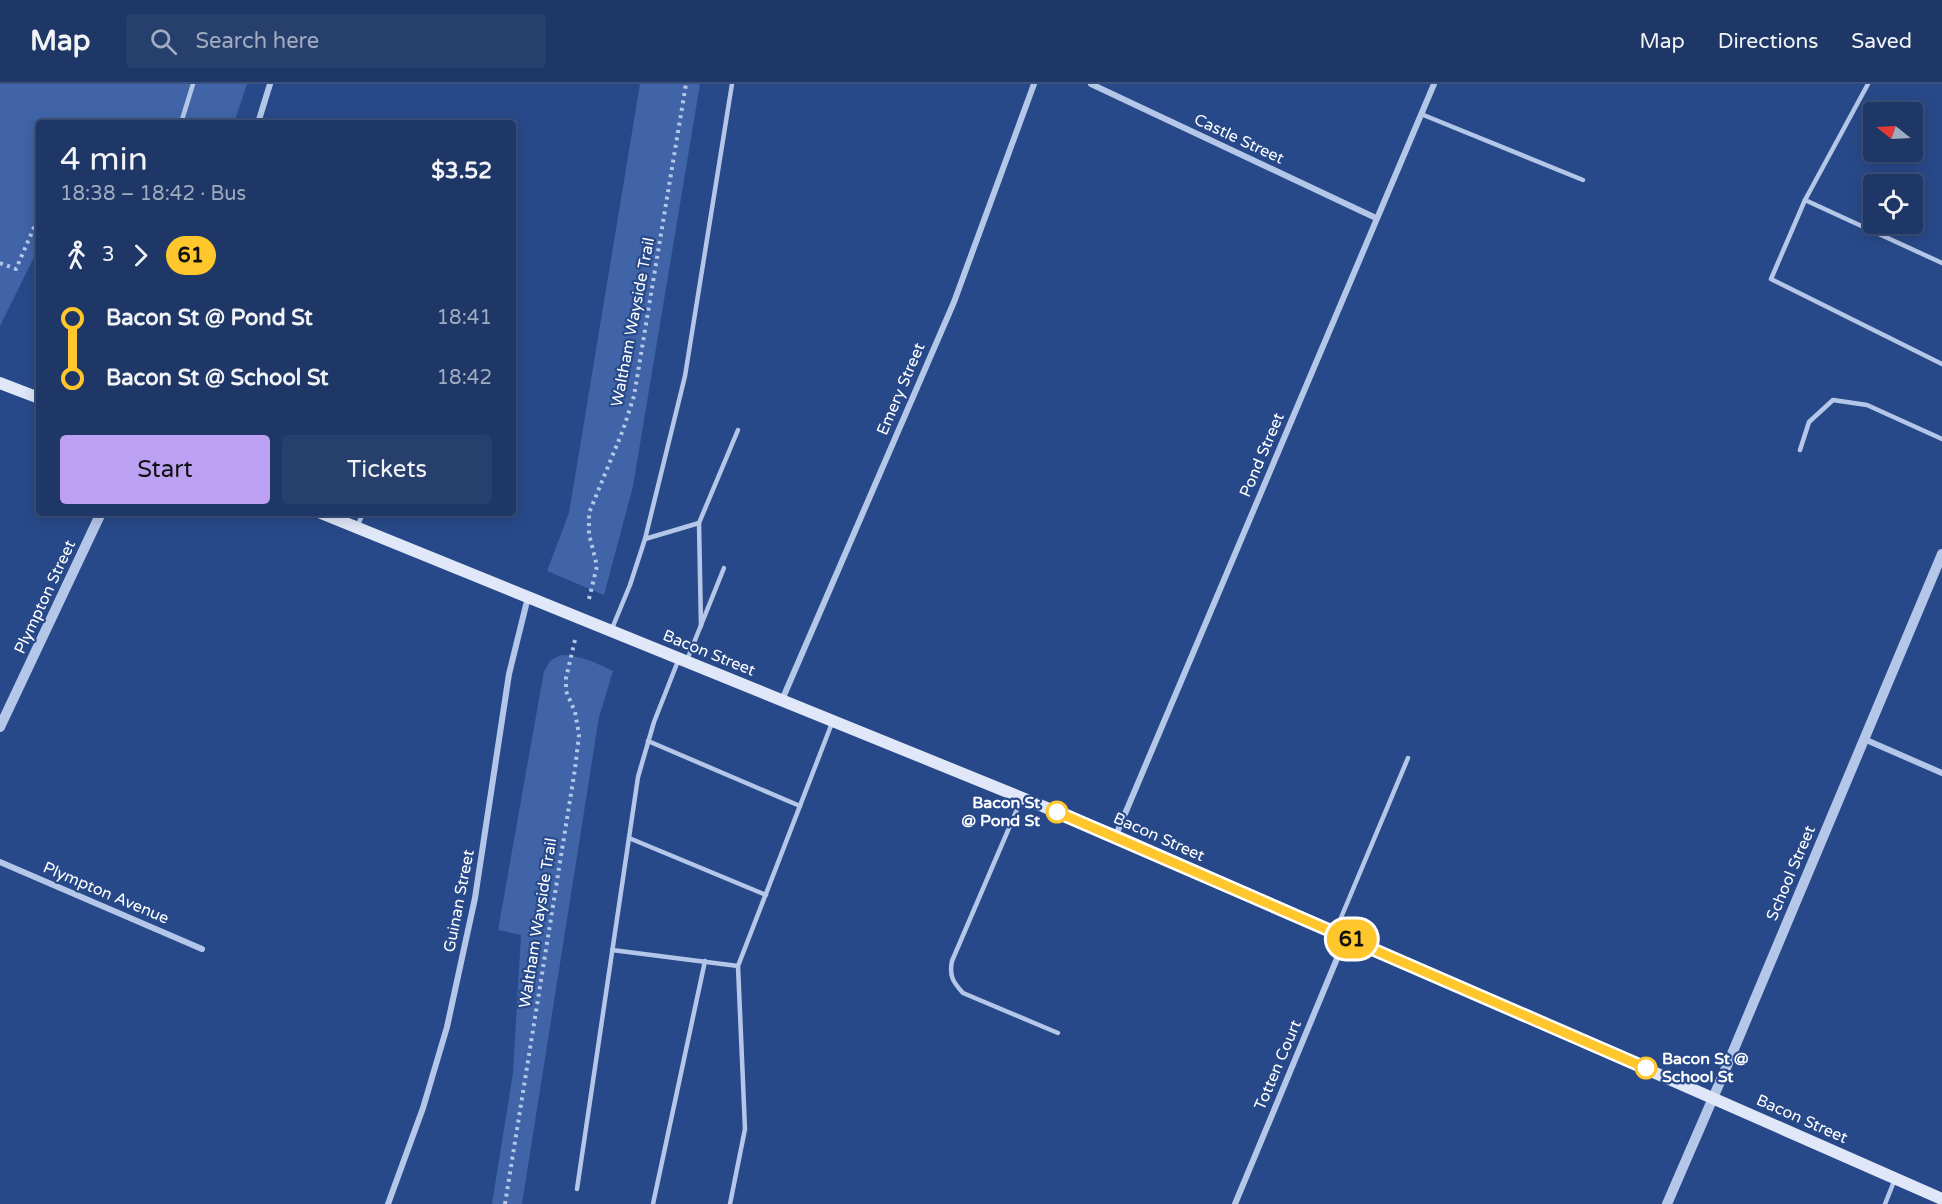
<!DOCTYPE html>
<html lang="en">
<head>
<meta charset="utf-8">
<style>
	body { margin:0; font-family:"Varela Round",sans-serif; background:#263f6d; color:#f1f3f6; height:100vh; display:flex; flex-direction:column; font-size:22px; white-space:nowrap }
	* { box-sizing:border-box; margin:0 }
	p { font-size:20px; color:#a1acc0 }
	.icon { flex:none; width:33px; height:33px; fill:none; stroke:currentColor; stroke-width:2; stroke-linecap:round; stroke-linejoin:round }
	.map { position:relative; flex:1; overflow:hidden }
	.panel { position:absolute; left:36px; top:36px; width:480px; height:396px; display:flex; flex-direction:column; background:#1e3767; border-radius:6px; box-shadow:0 3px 15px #0003,0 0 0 2px #3c517b }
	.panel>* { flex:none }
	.badge { padding:0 12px; border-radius:20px; font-size:21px; line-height:39px }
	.needle { width:39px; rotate:288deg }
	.fabs { position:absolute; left:1863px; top:18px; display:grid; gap:12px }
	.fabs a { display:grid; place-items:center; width:60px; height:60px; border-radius:6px; background:#1e3767; box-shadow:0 3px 15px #0003,0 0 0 2px #3c517b; font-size:30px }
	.map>.badge { position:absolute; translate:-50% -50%; box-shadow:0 0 0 3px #fff }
	.legs { display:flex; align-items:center; gap:9px; height:66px; padding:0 24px; font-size:20px }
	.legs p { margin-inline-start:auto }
	.headline { display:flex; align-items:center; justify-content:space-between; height:102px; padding:0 24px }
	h1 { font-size:33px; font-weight:600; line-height:45px }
	.primary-button { display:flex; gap:12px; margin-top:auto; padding:12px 24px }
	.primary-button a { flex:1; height:69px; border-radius:6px; background:#bca0f2; color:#111; font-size:24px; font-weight:600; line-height:69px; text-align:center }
	.primary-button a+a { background:#263f6d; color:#f1f3f6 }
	ul { padding:0 24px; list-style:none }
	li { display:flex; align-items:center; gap:21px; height:60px; font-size:22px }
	li i { display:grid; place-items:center; width:9px; height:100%; margin:0 8px; background:currentColor }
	li i::after { content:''; width:15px; height:15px; margin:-8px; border:4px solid; border-radius:50%; background:#1e3767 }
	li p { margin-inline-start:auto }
	li:first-child i { background:linear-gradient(#0000 50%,currentColor 0) }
	li:last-child i { background:linear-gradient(currentColor 50%,#0000 0) }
	header { display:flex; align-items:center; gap:36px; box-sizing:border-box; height:84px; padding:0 30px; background:#1e3767; border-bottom:2px solid #3c517b }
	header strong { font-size:28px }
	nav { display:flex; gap:33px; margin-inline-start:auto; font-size:21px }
	.search { width:420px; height:54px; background:#263f6d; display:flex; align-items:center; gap:15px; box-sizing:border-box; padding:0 21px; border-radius:6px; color:#a1acc0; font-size:22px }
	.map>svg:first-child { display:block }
	.green { fill:#4064a7 }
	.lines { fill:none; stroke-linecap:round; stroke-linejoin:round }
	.path { stroke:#b5c7e9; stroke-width:4; stroke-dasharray:3 4.5; stroke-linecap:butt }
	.service { stroke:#b5c7e9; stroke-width:4.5 }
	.minor { stroke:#b5c7e9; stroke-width:6 }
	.tertiary { stroke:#b5c7e9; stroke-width:10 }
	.secondary { stroke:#dfe7f8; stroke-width:12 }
	.line-1-casing { stroke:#fff; stroke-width:14 }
	.line-1 { stroke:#ffc72c; stroke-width:9 }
	.stop-1-dot { fill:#fff; stroke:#ffc72c; stroke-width:3 }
	.labels { text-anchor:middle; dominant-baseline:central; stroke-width:4.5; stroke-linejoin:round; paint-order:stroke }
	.street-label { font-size:16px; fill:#fff; stroke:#284989 }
	.stop-label { font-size:16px; font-weight:bold; fill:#fff; stroke:#284989; text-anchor:end }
</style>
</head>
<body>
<header>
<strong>Map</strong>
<div class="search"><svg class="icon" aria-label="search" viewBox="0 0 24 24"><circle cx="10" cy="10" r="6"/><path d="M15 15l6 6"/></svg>Search here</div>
<nav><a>Map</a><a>Directions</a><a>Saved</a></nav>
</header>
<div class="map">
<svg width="1942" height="1120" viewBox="0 0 1942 1120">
	<rect width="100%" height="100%" fill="#284989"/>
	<g class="green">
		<polygon points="0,0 247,0 234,39 39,39 39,163 0,242"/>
		<polygon points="640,0 700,0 633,402 604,511 547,487 569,429"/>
		<path d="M561 571C580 571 597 579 613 587L599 633 522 1120H492L513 989 521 851 498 846 544 587 551 576Z"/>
	</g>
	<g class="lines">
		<g class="path">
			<polyline points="0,179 16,185 39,132"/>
			<polyline points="589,515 597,482 589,450 589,429 623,346 634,312 686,0"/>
			<polyline points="505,1120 575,685 579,651 575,628 566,607 566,594 575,556"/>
		</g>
		<g class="service">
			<polyline points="1868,0 1805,116 1771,195 1942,280"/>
			<polyline points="1421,30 1583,96"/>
			<polyline points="181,39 193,0"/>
			<polyline points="1805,116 1942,179"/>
			<polyline points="1800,366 1809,338 1833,316 1867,321 1942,355"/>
			<polyline points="357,443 363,429"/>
			<polyline points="645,455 699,439"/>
			<polyline points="701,542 699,439 738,346"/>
			<polyline points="611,547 630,501 645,455 685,292 732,0"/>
			<polyline points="687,576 724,484"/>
			<polyline points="648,657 800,722"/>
			<path d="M1021 716 952 877C949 892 953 898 963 909L1058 949"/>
			<polyline points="629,754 766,811"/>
			<polyline points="1335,848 1408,674"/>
			<polyline points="612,866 738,882"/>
			<polyline points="577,1105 638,693 654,638 678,577"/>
			<polyline points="653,1120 705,877"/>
			<polyline points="730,1120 745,1045 738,882 832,639"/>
			<polyline points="1885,1120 1895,1095"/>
		</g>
		<g class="minor">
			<polyline points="1091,0 1376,134"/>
			<polyline points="258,39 270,0"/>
			<polyline points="782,616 954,218 1034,0"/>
			<polyline points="1864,655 1942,689"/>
			<polyline points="1116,751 1434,0"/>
			<polyline points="0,778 202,865"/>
			<polyline points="388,1120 423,1024 447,943 475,814 509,590 528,513"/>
			<polyline points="1235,1120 1346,853"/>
		</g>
		<g class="tertiary">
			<polyline points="0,643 101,429"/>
			<polyline points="1667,1120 1726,984 1942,470"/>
		</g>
		<g class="secondary">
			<polyline points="0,299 39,314"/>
			<polyline points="321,429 1116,752 1942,1115"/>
		</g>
	</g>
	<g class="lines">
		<defs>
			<polyline id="line-1" points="1057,728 1646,984"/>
		</defs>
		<use href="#line-1" class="line-1-casing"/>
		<use href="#line-1" class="line-1"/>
	</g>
	<g class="stop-1-dot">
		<circle cx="1057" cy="728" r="10"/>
		<circle cx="1646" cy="984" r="10"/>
	</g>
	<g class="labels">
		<g class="street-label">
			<text transform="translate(1239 55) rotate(25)">Castle Street</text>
			<text transform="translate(633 238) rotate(-79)">Waltham Wayside Trail</text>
			<text transform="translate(901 305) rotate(-67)">Emery Street</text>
			<text transform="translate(1262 371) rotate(-67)">Pond Street</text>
			<text transform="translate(45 513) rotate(-65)">Plympton Street</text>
			<text transform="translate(709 569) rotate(22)">Bacon Street</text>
			<text transform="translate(1159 753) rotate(24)">Bacon Street</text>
			<text transform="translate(1791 789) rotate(-67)">School Street</text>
			<text transform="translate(106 809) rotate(23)">Plympton Avenue</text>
			<text transform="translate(459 817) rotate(-79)">Guinan Street</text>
			<text transform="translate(538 839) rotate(-81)">Waltham Wayside Trail</text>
			<text transform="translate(1278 981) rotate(-67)">Totten Court</text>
			<text transform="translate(1802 1035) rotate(24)">Bacon Street</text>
		</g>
		<g class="stop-label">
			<text x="1040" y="719">Bacon St<tspan x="1040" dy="18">@ Pond St</tspan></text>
			<text x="1662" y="975" text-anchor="start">Bacon St @<tspan x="1662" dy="18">School St</tspan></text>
		</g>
	</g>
</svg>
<div class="fabs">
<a><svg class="needle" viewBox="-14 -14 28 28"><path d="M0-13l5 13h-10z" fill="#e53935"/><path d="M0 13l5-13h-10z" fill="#a1acc0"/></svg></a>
<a><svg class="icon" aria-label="locate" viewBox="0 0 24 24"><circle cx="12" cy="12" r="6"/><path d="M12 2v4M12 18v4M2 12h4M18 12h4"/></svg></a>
</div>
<b class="badge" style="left:1352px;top:855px;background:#ffc72c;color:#111">61</b>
<section class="panel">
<div class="headline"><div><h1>4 min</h1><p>18:38 – 18:42 · Bus</p></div><b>$3.52</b></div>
<div class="legs"><svg class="icon" aria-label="walk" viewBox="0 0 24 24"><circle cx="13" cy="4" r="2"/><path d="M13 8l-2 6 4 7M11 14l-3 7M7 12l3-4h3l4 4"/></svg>3<svg class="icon" aria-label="forward" viewBox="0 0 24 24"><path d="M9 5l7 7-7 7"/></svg><b class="badge" style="background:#ffc72c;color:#111">61</b></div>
<ul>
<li><i style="color:#ffc72c"></i><b>Bacon St @ Pond St</b><p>18:41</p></li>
<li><i style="color:#ffc72c"></i><b>Bacon St @ School St</b><p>18:42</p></li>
</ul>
<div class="primary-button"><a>Start</a><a>Tickets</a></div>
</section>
</div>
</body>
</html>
